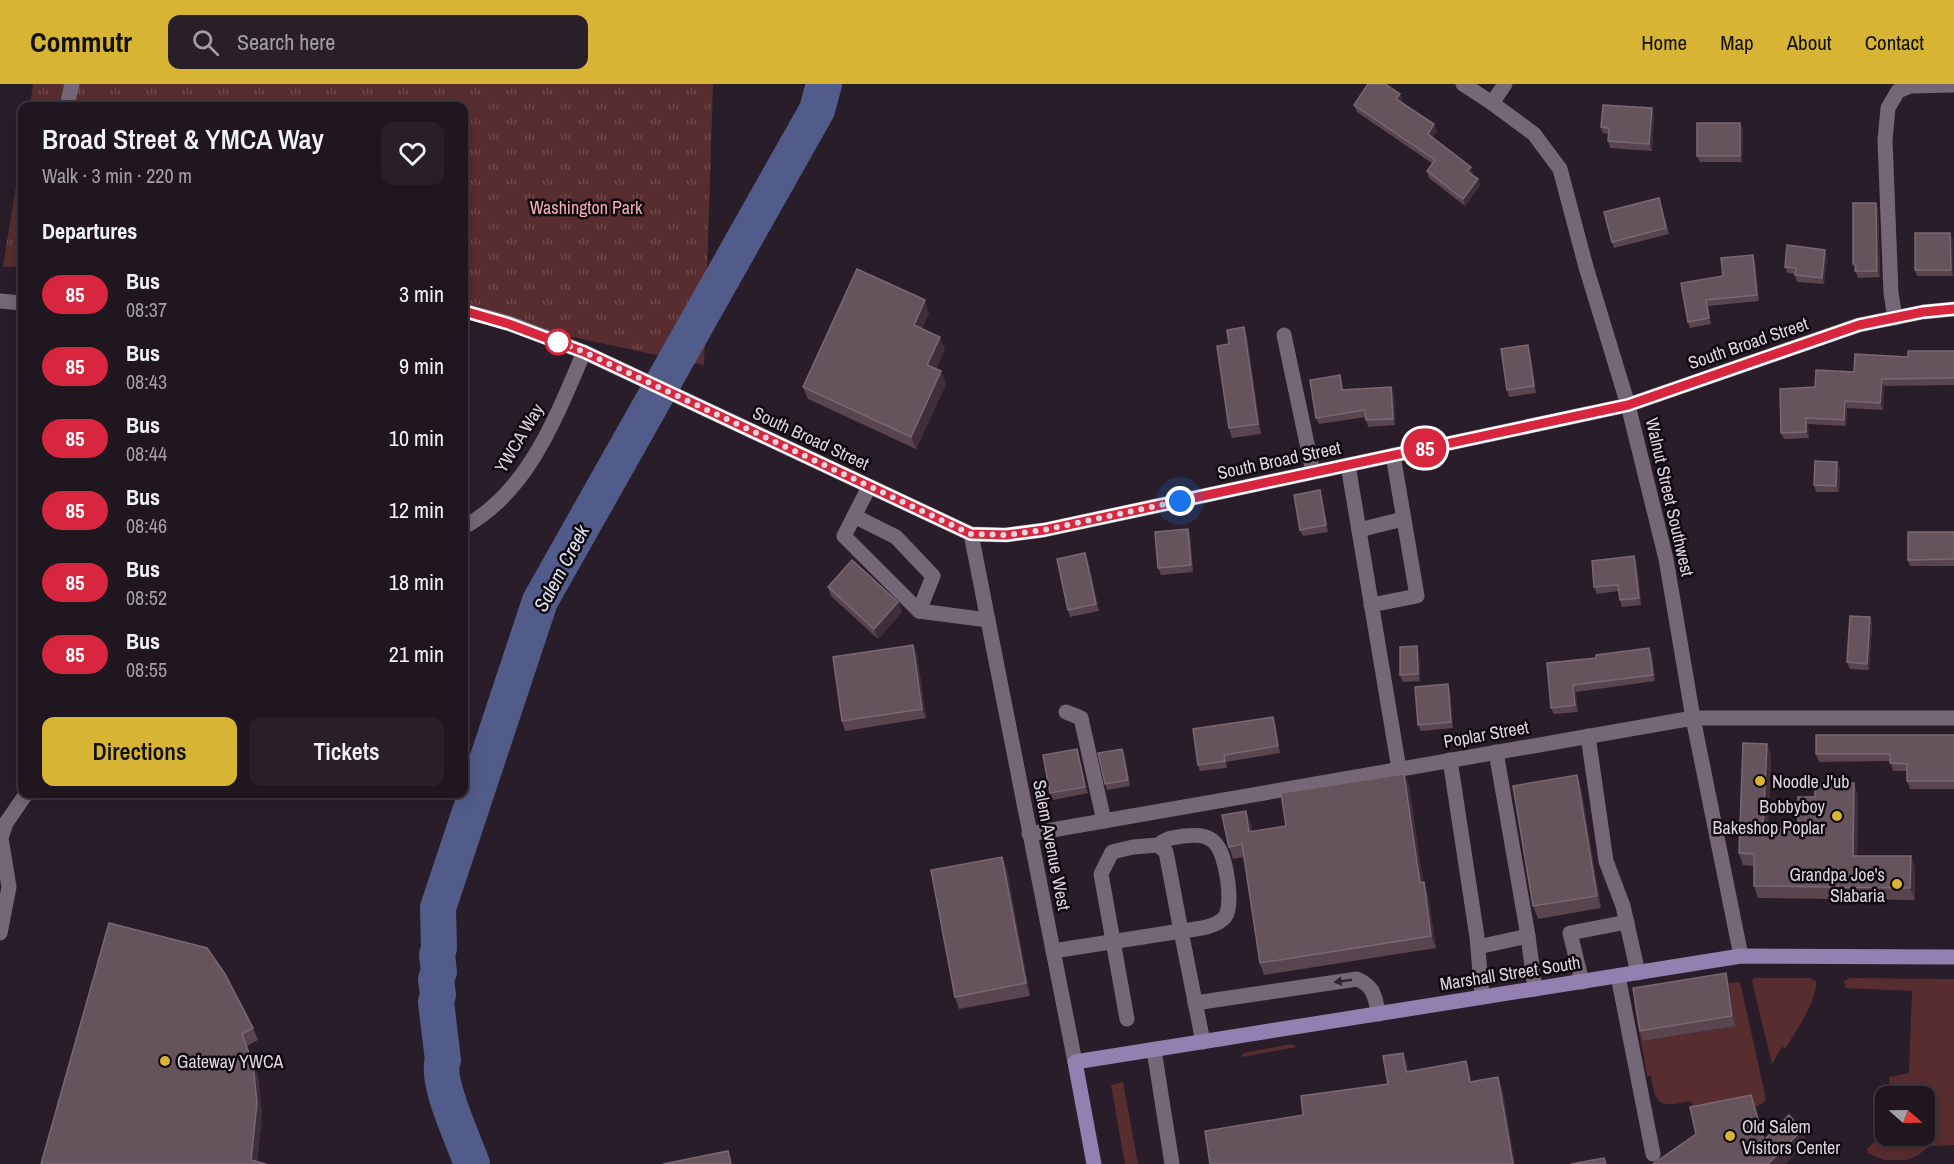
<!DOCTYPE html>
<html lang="en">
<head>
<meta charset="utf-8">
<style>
	body { margin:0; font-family:"Archivo Narrow",sans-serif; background:#281f29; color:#f1f3f6; height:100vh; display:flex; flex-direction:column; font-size:22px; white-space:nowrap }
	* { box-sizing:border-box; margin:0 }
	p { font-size:20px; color:#a29fa5 }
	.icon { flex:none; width:33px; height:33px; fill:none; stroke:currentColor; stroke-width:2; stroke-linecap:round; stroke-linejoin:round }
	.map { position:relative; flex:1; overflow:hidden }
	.sheet { position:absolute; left:18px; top:18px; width:450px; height:696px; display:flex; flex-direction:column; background:#201620; border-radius:12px; box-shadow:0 3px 15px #0003,0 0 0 2px #3d353e }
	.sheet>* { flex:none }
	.badge { padding:0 12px; border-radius:20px; font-size:21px; line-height:39px }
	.needle { width:39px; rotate:110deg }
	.buttons { position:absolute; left:1875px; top:1002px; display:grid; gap:12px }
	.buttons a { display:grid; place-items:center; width:60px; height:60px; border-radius:12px; background:#201620; box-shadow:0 3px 15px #0003,0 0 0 2px #3d353e; font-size:30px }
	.you { position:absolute; width:30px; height:30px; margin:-15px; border:4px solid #fff; border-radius:50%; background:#1a73e8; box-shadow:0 0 0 9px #1a73e833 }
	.map>.badge { position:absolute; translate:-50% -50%; box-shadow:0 0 0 3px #fff }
	h2 { padding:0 24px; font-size:22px; line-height:54px }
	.round { display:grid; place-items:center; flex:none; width:63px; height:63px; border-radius:12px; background:#281f29 }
	.overview { display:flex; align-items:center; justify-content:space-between; height:102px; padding:0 24px }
	h1 { font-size:28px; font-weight:600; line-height:45px }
	.action { display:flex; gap:12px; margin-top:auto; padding:12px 24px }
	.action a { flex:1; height:69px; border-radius:12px; background:#d7b434; color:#111; font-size:24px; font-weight:600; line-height:69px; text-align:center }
	.action a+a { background:#281f29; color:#f1f3f6 }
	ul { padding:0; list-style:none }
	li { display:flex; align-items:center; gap:18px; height:72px; padding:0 24px }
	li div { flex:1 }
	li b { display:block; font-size:22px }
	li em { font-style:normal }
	li .badge { min-width:66px; font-weight:700; text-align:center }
	header { display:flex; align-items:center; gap:36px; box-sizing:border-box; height:84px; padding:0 30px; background:#d7b434; color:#111 }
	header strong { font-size:28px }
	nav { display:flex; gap:33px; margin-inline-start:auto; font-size:21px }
	.search { width:420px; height:54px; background:#281f29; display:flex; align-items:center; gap:15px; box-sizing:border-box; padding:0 21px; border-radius:12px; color:#a29fa5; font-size:22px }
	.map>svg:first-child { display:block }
	.grass { fill:#582d30 }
	.park { fill:url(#park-tufts) }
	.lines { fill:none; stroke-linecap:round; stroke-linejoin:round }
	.river { stroke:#525c8a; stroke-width:36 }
	.minor { stroke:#766777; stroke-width:15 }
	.major { stroke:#947fb1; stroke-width:15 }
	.wall { fill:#58454e }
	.shaded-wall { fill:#402e39 }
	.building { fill:#66545d; stroke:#796872; stroke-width:1.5 }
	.oneway { fill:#2e262e }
	.line-casing { stroke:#fff; stroke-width:14 }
	.line { stroke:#d7263d; stroke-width:9 }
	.walk { stroke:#ded5de; stroke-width:6; stroke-dasharray:0 10.8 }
	.stop-dot { fill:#fff; stroke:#d7263d; stroke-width:3 }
	.poi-dot { fill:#d7b434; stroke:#0f0a0f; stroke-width:2 }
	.labels { text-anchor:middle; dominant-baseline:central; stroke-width:5; stroke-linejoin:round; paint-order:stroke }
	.park-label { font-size:18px; fill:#f6afb2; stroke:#0f0a0f }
	.street-label { font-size:18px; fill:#ded5de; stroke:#0f0a0f }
	.poi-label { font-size:18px; fill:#ded5de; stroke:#0f0a0f; text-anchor:start }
	.water-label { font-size:20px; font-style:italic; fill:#dee2f1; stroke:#0f0a0f }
</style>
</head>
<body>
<header>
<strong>Commutr</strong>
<div class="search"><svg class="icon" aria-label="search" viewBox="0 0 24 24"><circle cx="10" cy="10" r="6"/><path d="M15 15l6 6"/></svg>Search here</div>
<nav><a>Home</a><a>Map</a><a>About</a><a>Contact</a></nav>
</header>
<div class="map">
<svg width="1954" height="1080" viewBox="0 0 1954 1080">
	<defs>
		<pattern id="park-tufts" width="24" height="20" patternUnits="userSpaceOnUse" patternTransform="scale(1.5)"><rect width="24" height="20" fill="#582d30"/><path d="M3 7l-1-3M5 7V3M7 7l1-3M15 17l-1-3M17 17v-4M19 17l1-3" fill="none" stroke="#704b4e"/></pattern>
	</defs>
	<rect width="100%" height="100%" fill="#2a1d2a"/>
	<g class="grass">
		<path d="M1755 894H1810L1816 897C1817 917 1796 946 1786 964L1782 963 1772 980 1753 901 1752 896Z"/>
		<polygon points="1850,894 1954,895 1954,1061 1930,1062 1917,1072 1906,1076 1884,1076 1868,1069 1867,1065 1885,1047 1886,1052 1924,1052 1924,1012 1890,1012 1889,993 1909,989 1912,907 1845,904 1844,897"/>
		<path d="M1740 898 1766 1015 1763 1019 1755 1023 1695 1036 1691 1017C1661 1023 1656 1024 1651 992H1647L1634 919 1635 914 1644 957 1735 942 1729 899Z"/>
		<polygon points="1291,960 1297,963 1241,973 1244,969"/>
		<polygon points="1123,998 1138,1080 1125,1080 1111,1001"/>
	</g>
	<g class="park">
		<polygon points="33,0 713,0 704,281 464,230 464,22 30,22"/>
		<polygon points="22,65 22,182 3,183"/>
	</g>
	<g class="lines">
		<path class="river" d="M472 1080C464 1057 435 997 443 976L436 918 438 911 436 895 439 888 437 871 439 864 438 824 540 517 817 26 824 0"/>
		<g class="minor">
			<polyline points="1463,0 1492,19 1534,50 1560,85 1586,183 1628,321 1666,475 1693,634 1741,872"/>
			<polyline points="1492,19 1505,0"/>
			<polyline points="67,22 72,0"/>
			<polyline points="0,217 22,219"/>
			<polyline points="464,227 509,239 584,268 971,450 1006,451 1044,446 1628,321 1859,241 1923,228 1954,225"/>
			<polyline points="1895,234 1891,209 1885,56 1888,24 1898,7 1910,2 1954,1"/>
			<polyline points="1284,251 1313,388"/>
			<polyline points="1348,381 1399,685"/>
			<polyline points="869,403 844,452 919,527 988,536"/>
			<polyline points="854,432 896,453 933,492 919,527"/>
			<path d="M464 443C529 407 556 333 584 268"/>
			<polyline points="1359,446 1403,435"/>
			<polyline points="971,450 1075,978"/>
			<polyline points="1371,521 1417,512 1393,371"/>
			<polyline points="1066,628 1081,634 1104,737"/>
			<polyline points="1588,652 1606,777 1623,822 1638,889"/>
			<polyline points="1450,676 1477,853 1482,913"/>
			<polyline points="1029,750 1693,634 1954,634"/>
			<polyline points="0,849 9,803 1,754 6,739 26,710"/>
			<polyline points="1528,852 1535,905"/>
			<polyline points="1478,863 1528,852 1496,668"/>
			<polyline points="1053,867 1181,847 1203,958"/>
			<polyline points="1618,892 1653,1070"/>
			<polyline points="1582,898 1570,849 1627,838"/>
			<path d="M1195 919 1357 895C1375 903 1374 912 1379 930"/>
			<path d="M1127 935 1101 790 1112 768 1133 763 1158 761 1166 768 1181 847C1194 845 1216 844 1225 833 1234 820 1226 768 1214 758 1206 750 1194 751 1183 752 1173 754 1166 754 1158 761"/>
			<polyline points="1154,966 1172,1080"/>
		</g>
		<polyline class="major" points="1094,1080 1075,978 1741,872 1954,873"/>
	</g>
	<g class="wall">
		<polygon points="1402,16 1401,18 1437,47 1432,53 1473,89 1472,90 1480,101 1465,122 1429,94 1427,87 1433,80 1357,28 1354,21"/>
		<polygon points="1652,24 1654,31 1652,67 1610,64 1608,57 1609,50 1603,49 1601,43"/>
		<polygon points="1743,45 1742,78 1700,78 1697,72"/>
		<polygon points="1876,119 1878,126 1880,193 1858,194 1853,180"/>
		<polygon points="1661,120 1669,150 1614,164 1612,158"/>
		<polygon points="1953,156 1953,192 1917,192 1915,186"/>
		<polygon points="1827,172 1824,200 1797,198 1795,190 1787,189 1785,183"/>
		<polygon points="1755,178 1759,217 1708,222 1711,240 1690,244 1688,238 1723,192"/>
		<polygon points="929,229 922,245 945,265 936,285 941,287 946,300 916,365 808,315 803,303"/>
		<polygon points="1247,253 1261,350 1232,354 1229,344 1229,260"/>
		<polygon points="1954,267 1954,301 1884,302 1883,326 1847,324 1846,342 1808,340 1809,354 1784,355 1781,349 1815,303 1908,273"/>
		<polygon points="1530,268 1536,309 1509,313 1507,306"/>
		<polygon points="1342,298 1343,305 1391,303 1394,310 1395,341 1368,343 1366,333 1319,340 1316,334"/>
		<polygon points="1840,385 1839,408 1816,408 1814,401"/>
		<polygon points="1322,413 1328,448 1303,452 1300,446"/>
		<polygon points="1954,448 1954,482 1910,482 1908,476"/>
		<polygon points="1190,451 1193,488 1161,491 1158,484"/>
		<polygon points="1634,472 1637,479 1641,521 1622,523 1620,516 1619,507 1597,510 1594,503"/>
		<polygon points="1088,476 1099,527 1070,533 1068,526"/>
		<polygon points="828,503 898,518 902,528 878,555 831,512"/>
		<polygon points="1870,533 1872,540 1869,586 1850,585 1847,578"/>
		<polygon points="913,561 917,571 926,634 845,647 842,637"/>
		<polygon points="1649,564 1652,570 1655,597 1576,608 1578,628 1554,630 1551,624 1596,574"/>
		<polygon points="1419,569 1420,597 1403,598 1400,591"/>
		<polygon points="1448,600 1450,607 1453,644 1421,647 1418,641"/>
		<polygon points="1275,639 1280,669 1226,678 1227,684 1200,687 1198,681"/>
		<polygon points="1954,651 1954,705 1910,705 1907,697 1907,687 1893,687 1890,677 1819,678 1816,670"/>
		<polygon points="1767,660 1771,672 1768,744 1798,745 1815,713 1858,711 1857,772 1915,784 1915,816 1758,814 1754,802 1754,782 1743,781 1739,769"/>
		<polygon points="1125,671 1130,702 1107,706 1105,700"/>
		<polygon points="1079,672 1088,709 1053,716 1050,709"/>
		<polygon points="1404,690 1409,702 1423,798 1424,798 1428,811 1436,864 1264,891 1260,879 1244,773 1233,775 1229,763 1251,740 1252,747 1286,742"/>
		<polygon points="1581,704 1601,824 1538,835 1533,822"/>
		<polygon points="1002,773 1007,786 1030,912 959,925 955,913"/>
		<polygon points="225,890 253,944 258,956 247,962 258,992 262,1032 257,1077 41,1080"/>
		<polygon points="1729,899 1736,942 1643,957 1640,947"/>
	</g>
	<g class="shaded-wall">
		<polygon points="1400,10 1402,16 1399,21 1396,15"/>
		<polygon points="1652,24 1654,31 1652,67 1649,60"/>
		<polygon points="1740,39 1743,45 1742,78 1740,72"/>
		<polygon points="1434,40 1437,47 1430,56 1428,50"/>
		<polygon points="1471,83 1473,89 1470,93 1467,87"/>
		<polygon points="1478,95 1480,101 1465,122 1463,115"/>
		<polygon points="1876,119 1878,126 1880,193 1877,187"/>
		<polygon points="1950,149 1953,156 1953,192 1951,186"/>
		<polygon points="1825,166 1827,172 1824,200 1822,194"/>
		<polygon points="1753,171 1755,178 1759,217 1757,211"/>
		<polygon points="925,216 929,229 918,253 914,241"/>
		<polygon points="1706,216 1708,222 1711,240 1709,234"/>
		<polygon points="1244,243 1247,253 1261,350 1258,340"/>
		<polygon points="940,253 945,265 932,294 927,281"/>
		<polygon points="1528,261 1530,268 1536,309 1534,302"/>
		<polygon points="941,287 946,300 916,365 911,353"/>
		<polygon points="1882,295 1884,302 1883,326 1880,319"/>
		<polygon points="1391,303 1394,310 1395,341 1393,335"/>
		<polygon points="1845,317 1847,324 1846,342 1844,336"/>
		<polygon points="1806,334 1808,340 1809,354 1806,348"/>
		<polygon points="1837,378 1840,385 1839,408 1836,402"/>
		<polygon points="1320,406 1322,413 1328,448 1326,441"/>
		<polygon points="1188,445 1190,451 1193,488 1191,481"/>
		<polygon points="1085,469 1088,476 1099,527 1096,520"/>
		<polygon points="1634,472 1637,479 1641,521 1639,514"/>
		<polygon points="898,518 902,528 878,555 874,545"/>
		<polygon points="1870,533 1872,540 1869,586 1867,580"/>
		<polygon points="913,561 917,571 926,634 922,625"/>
		<polygon points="1417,562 1419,569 1420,597 1418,590"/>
		<polygon points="1649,564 1652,570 1655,597 1653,591"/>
		<polygon points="1448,600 1450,607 1453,644 1451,638"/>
		<polygon points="1573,601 1576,608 1578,628 1575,621"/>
		<polygon points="1273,633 1275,639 1280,669 1278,662"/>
		<polygon points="1767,660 1771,672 1767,756 1763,744"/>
		<polygon points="1077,665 1079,672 1088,709 1085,703"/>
		<polygon points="1122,665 1125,671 1130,702 1128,696"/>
		<polygon points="1404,690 1409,702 1425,811 1420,799"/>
		<polygon points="1577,691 1581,704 1601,824 1597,812"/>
		<polygon points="1854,699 1858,711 1857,784 1853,772"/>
		<polygon points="1246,727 1251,740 1254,760 1249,748"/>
		<polygon points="1911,772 1915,784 1915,816 1910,804"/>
		<polygon points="1002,773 1007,786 1030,912 1026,899"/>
		<polygon points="1424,798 1428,811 1436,864 1431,852"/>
		<polygon points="1726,889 1729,899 1736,942 1732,932"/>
		<polygon points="1403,969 1408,982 1411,1000 1406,988"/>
		<polygon points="1466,977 1470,990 1474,1011 1470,998"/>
		<polygon points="253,980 258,992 262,1032 257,1080 251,1076"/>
		<polygon points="1498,993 1503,1006 1515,1080 1513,1080"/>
		<polygon points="1751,1011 1755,1023 1768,1068 1764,1056"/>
		<polygon points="1802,1046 1807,1059 1785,1080 1768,1080"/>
	</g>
	<g class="building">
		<polygon points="1368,0 1385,0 1400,10 1396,15 1434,40 1428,50 1471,83 1467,87 1478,95 1463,115 1427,87 1435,76 1354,21"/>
		<polygon points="1603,21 1652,24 1649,60 1608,57 1609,44 1601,43"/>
		<rect x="1697" y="39" width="43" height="33"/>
		<polygon points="1659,114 1666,144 1612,158 1604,128"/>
		<polygon points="1853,119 1876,119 1877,187 1855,187 1856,180 1853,180"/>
		<polygon points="1915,149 1950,149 1951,186 1915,186"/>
		<polygon points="1787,161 1825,166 1822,194 1795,191 1796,184 1785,183"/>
		<polygon points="1753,171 1757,211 1706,216 1709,234 1688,238 1681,199 1723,192 1721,174"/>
		<polygon points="857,185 925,216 914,241 940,253 927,281 941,287 911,353 803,303"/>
		<polygon points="1244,243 1258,340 1229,344 1217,262 1229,260 1227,246"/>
		<polygon points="1528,261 1534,302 1507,306 1501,265"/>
		<polygon points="1908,267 1954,267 1954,294 1882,295 1880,319 1845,317 1844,336 1806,334 1806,348 1781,349 1780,305 1815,303 1816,286 1854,288 1855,270 1908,273"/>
		<polygon points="1340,291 1342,306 1391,303 1393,335 1366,336 1365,326 1316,334 1310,296"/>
		<polygon points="1815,377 1837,378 1836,402 1814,401"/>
		<polygon points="1320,406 1326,441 1300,446 1294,411"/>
		<polygon points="1188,445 1191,481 1158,484 1155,448"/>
		<polygon points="1908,448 1954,448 1954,475 1908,476"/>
		<polygon points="1085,469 1096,520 1068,526 1057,475"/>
		<polygon points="1634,472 1639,514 1620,516 1618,501 1594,503 1592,477"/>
		<polygon points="852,476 898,518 874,545 828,503"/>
		<polygon points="1850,532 1870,533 1867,580 1847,578"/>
		<polygon points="913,561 922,625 842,637 833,573"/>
		<polygon points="1417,562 1418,590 1400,591 1400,563"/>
		<polygon points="1649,564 1653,591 1573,601 1575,621 1551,624 1547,579 1596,574 1596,571"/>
		<polygon points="1448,600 1451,638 1418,641 1415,603"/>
		<polygon points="1273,633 1278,662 1224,671 1225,677 1198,681 1193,645"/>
		<polygon points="1816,651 1954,651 1954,697 1907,697 1907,680 1890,679 1890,670 1816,670"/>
		<polygon points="1743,659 1767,660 1763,744 1798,745 1798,713 1815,713 1815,699 1854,699 1853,772 1911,772 1910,804 1754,802 1754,770 1739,769"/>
		<polygon points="1077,665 1085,703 1050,709 1043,671"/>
		<polygon points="1122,665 1128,696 1105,700 1098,669"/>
		<polygon points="1404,690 1420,799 1424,798 1431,852 1260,879 1242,760 1229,763 1222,731 1246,727 1249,748 1286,742 1281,709"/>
		<polygon points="1577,691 1597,812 1533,822 1513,702"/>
		<polygon points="1002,773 1026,899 955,913 931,786"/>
		<polygon points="109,839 207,864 225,890 253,944 242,950 253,980 257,1019 251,1076 266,1080 41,1080"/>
		<polygon points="1726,889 1732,932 1640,947 1633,904"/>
		<polygon points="1403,969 1406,988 1466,977 1470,998 1498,993 1513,1080 1210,1080 1205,1047 1303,1031 1301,1012 1388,1000 1383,972"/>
		<polygon points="1751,1011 1764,1056 1789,1031 1802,1046 1768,1080 1653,1080 1696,1050 1690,1023"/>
		<polygon points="728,1067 731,1080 663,1080"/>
		<polygon points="1604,1074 1606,1080 1571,1080"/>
	</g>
	<defs><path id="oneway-solid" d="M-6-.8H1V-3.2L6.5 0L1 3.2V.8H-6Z" transform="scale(1.5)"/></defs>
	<use class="oneway" href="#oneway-solid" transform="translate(1343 897) rotate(172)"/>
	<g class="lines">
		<defs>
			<polyline id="line" points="464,227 509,240 584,268 971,450 1006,451 1044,446 1628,321 1859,241 1923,228 1954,225"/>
		</defs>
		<use href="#line" class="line-casing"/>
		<use href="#line" class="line"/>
		<polyline class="walk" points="558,258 554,256 584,268 971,450 1006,451 1044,446 1180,417"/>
	</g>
	<circle class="stop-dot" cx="558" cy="258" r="12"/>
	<g class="poi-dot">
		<circle cx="1760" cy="697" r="6"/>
		<circle cx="1837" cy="732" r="6"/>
		<circle cx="1897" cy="800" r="6"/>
		<circle cx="165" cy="977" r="6"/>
		<circle cx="1730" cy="1052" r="6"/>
	</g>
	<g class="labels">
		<g class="park-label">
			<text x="586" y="123">Washington Park</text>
		</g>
		<g class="street-label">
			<text transform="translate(1748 259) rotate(-19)">South Broad Street</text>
			<text transform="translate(519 354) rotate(-59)">YWCA Way</text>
			<text transform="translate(811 354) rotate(25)">South Broad Street</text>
			<text transform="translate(1279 376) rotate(-12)">South Broad Street</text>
			<text transform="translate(1670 413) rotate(77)">Walnut Street Southwest</text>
			<text transform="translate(1486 650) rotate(-10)">Poplar Street</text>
			<text transform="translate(1052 761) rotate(79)">Salem Avenue West</text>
			<text transform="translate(1510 889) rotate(-9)">Marshall Street South</text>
		</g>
		<g class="poi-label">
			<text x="1772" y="697">Noodle J'ub</text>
			<text x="1825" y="722" text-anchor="end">Bobbyboy<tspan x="1825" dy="21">Bakeshop Poplar</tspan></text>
			<text x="1885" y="790" text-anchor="end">Grandpa Joe's<tspan x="1885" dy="21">Slabaria</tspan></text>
			<text x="177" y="977">Gateway YWCA</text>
			<text x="1742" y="1042">Old Salem<tspan x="1742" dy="21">Visitors Center</tspan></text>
		</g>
		<g class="water-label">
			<text transform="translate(561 484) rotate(-62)">Salem Creek</text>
		</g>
	</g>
</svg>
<div class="buttons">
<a><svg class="needle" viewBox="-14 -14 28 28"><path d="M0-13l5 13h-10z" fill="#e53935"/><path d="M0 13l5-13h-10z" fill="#a29fa5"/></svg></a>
</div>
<div class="you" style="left:1180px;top:417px"></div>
<b class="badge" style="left:1425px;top:364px;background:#d7263d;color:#fff">85</b>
<section class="sheet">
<div class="overview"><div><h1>Broad Street &amp; YMCA Way</h1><p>Walk · 3 min · 220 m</p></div><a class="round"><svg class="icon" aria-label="heart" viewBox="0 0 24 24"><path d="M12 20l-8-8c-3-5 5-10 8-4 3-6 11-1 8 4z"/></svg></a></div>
<h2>Departures</h2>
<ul>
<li><span class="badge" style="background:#d7263d;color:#fff">85</span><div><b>Bus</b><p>08:37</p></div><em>3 min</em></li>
<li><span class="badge" style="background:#d7263d;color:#fff">85</span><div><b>Bus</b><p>08:43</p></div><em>9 min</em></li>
<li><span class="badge" style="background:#d7263d;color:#fff">85</span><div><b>Bus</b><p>08:44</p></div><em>10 min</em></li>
<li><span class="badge" style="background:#d7263d;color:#fff">85</span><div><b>Bus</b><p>08:46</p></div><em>12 min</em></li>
<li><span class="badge" style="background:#d7263d;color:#fff">85</span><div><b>Bus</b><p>08:52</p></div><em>18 min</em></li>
<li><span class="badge" style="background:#d7263d;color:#fff">85</span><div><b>Bus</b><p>08:55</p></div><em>21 min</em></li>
</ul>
<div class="action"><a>Directions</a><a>Tickets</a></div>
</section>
</div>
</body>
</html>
